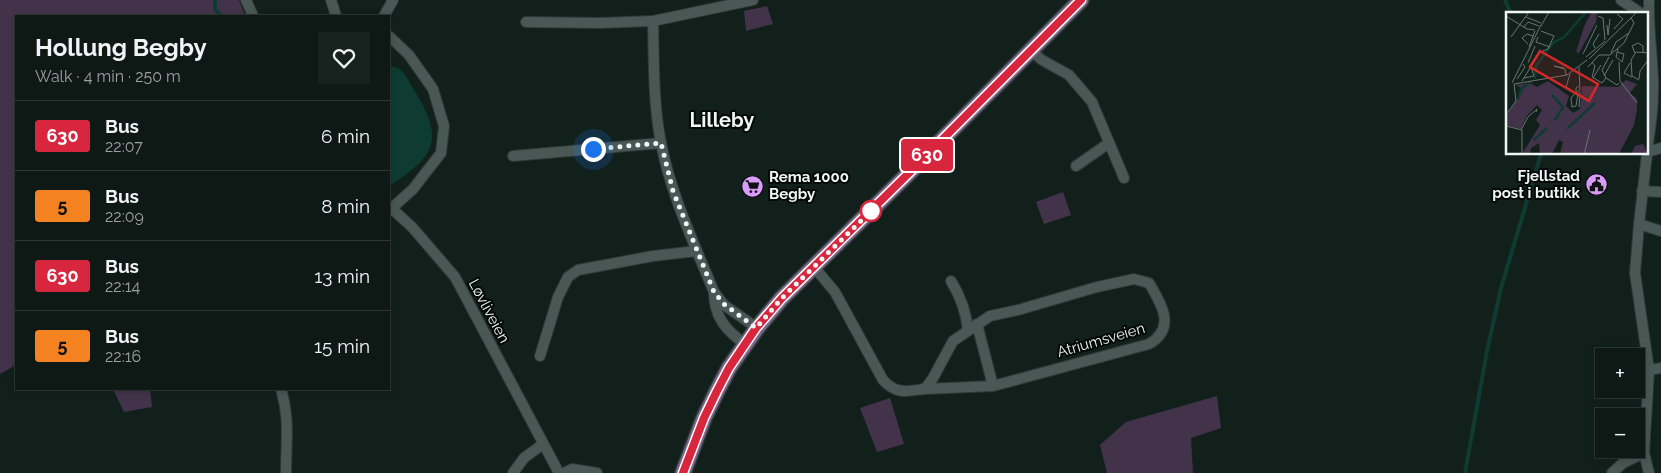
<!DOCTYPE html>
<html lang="en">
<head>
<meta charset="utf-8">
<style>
	body { margin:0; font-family:Raleway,sans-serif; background:#17211e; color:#f1f3f6; height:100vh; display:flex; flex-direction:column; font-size:19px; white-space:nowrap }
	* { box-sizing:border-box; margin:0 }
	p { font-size:16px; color:#9ba0a0 }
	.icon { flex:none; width:28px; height:28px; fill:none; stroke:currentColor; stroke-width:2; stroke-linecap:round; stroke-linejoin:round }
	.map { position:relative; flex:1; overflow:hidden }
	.side { position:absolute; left:15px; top:15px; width:375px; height:375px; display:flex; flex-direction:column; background:#0e1815; border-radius:0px; box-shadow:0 2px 8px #0003,0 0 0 1px #2e3734 }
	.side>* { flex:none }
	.badge { padding:0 10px; border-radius:4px; font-size:18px; line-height:32px }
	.tools { position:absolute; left:1595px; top:348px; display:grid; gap:10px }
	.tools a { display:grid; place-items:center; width:50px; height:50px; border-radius:0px; background:#0e1815; box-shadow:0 2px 8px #0003,0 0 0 1px #2e3734; font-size:25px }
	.you { position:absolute; width:25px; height:25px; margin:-12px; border:4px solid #fff; border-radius:50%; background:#1a73e8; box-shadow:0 0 0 8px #1a73e833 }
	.map>.badge { position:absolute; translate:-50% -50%; box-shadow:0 0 0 2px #fff }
	.round { display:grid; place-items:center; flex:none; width:52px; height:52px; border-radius:0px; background:#17211e }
	.head { display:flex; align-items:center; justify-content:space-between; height:85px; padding:0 20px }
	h1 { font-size:24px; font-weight:700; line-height:38px }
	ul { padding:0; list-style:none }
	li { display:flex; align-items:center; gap:15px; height:70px; padding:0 20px; border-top:1px solid #2e3734 }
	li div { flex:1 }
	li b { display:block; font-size:19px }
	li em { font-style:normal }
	li .badge { min-width:55px; font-weight:700; text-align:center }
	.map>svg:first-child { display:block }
	.green { fill:#42334a }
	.water { fill:#0e3c32 }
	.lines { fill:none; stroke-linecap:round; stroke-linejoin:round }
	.stream { stroke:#0e3c32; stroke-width:4 }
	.street-casing { stroke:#303936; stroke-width:12 }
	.primary-casing { stroke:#303936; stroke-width:18 }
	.street { stroke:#495854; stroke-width:10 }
	.primary { stroke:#786789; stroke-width:15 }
	.line-casing { stroke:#fff; stroke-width:11 }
	.line { stroke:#d7263d; stroke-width:8 }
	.walk { stroke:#eef7f4; stroke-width:5; stroke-dasharray:0 9 }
	.stop-dot { fill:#fff; stroke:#d7263d; stroke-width:2.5 }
	.labels { text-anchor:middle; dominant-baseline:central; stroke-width:4; stroke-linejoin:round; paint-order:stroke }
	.poi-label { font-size:15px; font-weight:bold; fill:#eef7f4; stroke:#040807; text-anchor:end }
	.street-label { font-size:15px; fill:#eef7f4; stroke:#040807 }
	.district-label { font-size:20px; font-weight:bold; fill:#eef7f4; stroke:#040807 }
	.inset-river { fill:none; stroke:#0e3c32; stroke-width:2.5 }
	.inset-road { fill:none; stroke:#6a7672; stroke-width:1 }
	.view { fill:#d62828; fill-opacity:0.15; stroke:#d62828; stroke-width:2.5 }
	.inset-edge { fill:none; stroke:#eef7f4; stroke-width:2.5 }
</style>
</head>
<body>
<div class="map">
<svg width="1661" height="473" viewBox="0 0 1661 473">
	<rect width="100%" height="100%" fill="#12201c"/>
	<g class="green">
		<polygon points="0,0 239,0 245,16 16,16 16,365 0,374"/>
		<polygon points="767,6 773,24 746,31 744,11"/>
		<polygon points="1063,192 1071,215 1044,224 1036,202"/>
		<polygon points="113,389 150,389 152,407 124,412"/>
		<polygon points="1217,396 1221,428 1191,438 1193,473 1107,473 1100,445 1126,422"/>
		<polygon points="890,398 904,444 877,452 860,408"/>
	</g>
	<path class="water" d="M391 66C404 68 408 80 414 90 445 140 436 156 389 186V68Z"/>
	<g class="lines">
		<g class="stream">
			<polyline points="215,0 215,9 221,16"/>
			<polyline points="1505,0 1511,14"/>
			<polyline points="1465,473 1487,351 1501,288 1541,154"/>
		</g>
		<defs>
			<g id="street">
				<polyline points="246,0 253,16"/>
				<polyline points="331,0 336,16"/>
				<polyline points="1621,0 1642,14"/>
				<polyline points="384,16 393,0"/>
				<polyline points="653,21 753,0"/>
				<path d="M526 22 600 23 653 21C654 62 653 102 661 143 671 195 694 243 714 292L724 305 757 328"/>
				<polyline points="389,36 409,55 433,89 444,126 441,153 413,189 392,208"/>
				<polyline points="1031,51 1042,60 1069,75 1092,102 1124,178"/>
				<path d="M1647 149C1651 126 1654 102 1653 79 1652 52 1648 26 1649 0"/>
				<polyline points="1647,152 1661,148"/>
				<polyline points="1647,154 1639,224 1635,273 1649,370 1644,453 1649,473"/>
				<polyline points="513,156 661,143"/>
				<polyline points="1076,166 1109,143"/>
				<polyline points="1642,191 1661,192"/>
				<polyline points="389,206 412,227 455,277 559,473"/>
				<polyline points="1639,224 1661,231"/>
				<path d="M814 267 835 292 883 380C897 395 907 391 925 389L933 378 953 341 990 316 1018 310 1097 287 1134 279 1149 283C1161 303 1177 328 1149 344L993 386 925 389"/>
				<path d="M951 281C961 297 966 311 968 330"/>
				<path d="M714 292C714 316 725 330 745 344"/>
				<polyline points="977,324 993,386"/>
				<polyline points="540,356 558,297 568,277 578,270 653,256 697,251"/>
				<polyline points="1649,370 1661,368"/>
				<path d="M281 389C290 420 286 442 286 473"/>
				<polyline points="513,473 524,458 543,444"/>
				<polyline points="564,473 572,469 597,473"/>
				<polyline points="1612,473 1623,463 1644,453"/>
			</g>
			<polyline id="primary" points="683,473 704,418 717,391 729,368 757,328 782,298 907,175 1081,0"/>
		</defs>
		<use href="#street" class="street-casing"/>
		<use href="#primary" class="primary-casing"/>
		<use href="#street" class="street"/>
		<use href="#primary" class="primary"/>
	</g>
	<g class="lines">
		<defs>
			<polyline id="line" points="683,473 704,418 717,391 729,368 756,328 782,298 907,175 1081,0"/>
		</defs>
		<use href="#line" class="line-casing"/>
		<use href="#line" class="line"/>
		<polyline class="walk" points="593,149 661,143 673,191 714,292 724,304 756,328 782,298 871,211"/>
	</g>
	<defs>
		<symbol id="civic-disc" viewBox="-11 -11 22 22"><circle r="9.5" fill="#d89bf8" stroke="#040807"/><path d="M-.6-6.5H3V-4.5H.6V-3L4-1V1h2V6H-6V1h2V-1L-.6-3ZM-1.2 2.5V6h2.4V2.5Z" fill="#111"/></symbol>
		<symbol id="supermarket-disc" viewBox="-11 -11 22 22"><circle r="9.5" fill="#d89bf8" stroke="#040807"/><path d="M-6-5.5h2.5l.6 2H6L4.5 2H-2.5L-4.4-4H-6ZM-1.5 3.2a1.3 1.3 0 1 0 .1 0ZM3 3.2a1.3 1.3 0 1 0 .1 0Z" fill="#111"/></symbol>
	</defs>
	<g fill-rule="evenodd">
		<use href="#civic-disc" x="1584" y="172" width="25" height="25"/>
		<use href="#supermarket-disc" x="740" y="174" width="25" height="25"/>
	</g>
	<circle class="stop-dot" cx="871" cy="211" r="10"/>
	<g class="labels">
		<g class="poi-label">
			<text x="1580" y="176">Fjellstad<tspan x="1580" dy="17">post i butikk</tspan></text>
			<text x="769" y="177" text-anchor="start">Rema 1000<tspan x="769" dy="17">Begby</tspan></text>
		</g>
		<g class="street-label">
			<text transform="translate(489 311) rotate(62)">Løvliveien</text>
			<text transform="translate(1101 340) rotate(-16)">Atriumsveien</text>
		</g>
		<g class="district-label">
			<text x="722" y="120">Lilleby</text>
		</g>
	</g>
	<g transform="translate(1506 12)">
		<rect width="142" height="142" fill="#12201c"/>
		<path d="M86 0 91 1 90 10 73 41 70 40 79 12ZM120 68 131 72 124 81 131 87V97L128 113 113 142H54L57 130 53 128 46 142H34L33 131 25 136 24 142H16L34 113 30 108 36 98 31 93 20 105 15 117 0 113V105L17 77 9 73 24 71 31 75 42 69 63 84 60 94 67 101 74 97 76 74 112 75ZM137 132 142 142H125L129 134Z" fill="#42334a"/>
		<path class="inset-river" d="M29 67 30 54 47 31 58 25 80 0M46 83 57 95 49 108M12 88 15 77 25 70M61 117 89 91M28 128 41 116"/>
		<path class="inset-road" d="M0 4 21 17 29 18M92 4 97 6 99 28M20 5 35 11M101 13 102 23 104 7M35 14 43 0M18 15 22 10 33 14M108 17 117 7 111 2M5 25 23 0M32 25 30 30 44 35M22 32 16 26 21 22 27 24M23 35 29 19M89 36 87 32 93 22M34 40 42 37 48 24 35 19M111 40 118 42 116 50 110 45 112 37M105 41 110 30 123 21M129 41 126 34 132 31 137 34V40M77 42 91 13M80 45 99 29M83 47 131 0M86 50 89 54 86 65 96 71 100 66 111 73 113 71M113 50 114 69 131 91M22 51 29 34M124 51 118 61 126 65M73 55 74 78 70 81V76L73 74M82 55 93 43H104L118 31 128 11 125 6M58 56 48 54 59 57 60 63M64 62 60 75 65 78M98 64 107 48M18 66 28 64 25 55M87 66 95 53M100 66 96 58 103 45M11 67 19 55 17 52M133 67 134 59 143 47M133 68 126 64 125 48 130 40 143 41M16 69 34 40M6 71 35 13M8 72 61 63 81 48M70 80 65 86 66 95 70 94 72 81M73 95 74 80M0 103 10 89 8 72M0 114 16 118V143M15 118 22 105 31 97 30 100M78 143 84 118"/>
		<path class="view" d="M34 39 92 72 83 89 24 55Z"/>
		<rect width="142" height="142" class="inset-edge"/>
	</g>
</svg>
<div class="tools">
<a>+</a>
<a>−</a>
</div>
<div class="you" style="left:593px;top:149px"></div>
<b class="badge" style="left:927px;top:155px;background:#d7263d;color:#fff">630</b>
<section class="side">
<div class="head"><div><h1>Hollung Begby</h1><p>Walk · 4 min · 250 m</p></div><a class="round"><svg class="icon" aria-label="heart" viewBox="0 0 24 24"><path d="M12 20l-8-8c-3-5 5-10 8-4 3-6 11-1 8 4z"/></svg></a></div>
<ul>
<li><span class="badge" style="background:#d7263d;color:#fff">630</span><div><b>Bus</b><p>22:07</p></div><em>6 min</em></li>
<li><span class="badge" style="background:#f58220;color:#111">5</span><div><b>Bus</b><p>22:09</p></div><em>8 min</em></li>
<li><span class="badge" style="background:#d7263d;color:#fff">630</span><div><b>Bus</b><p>22:14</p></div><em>13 min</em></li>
<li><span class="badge" style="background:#f58220;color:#111">5</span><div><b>Bus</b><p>22:16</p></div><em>15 min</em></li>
</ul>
</section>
</div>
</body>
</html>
